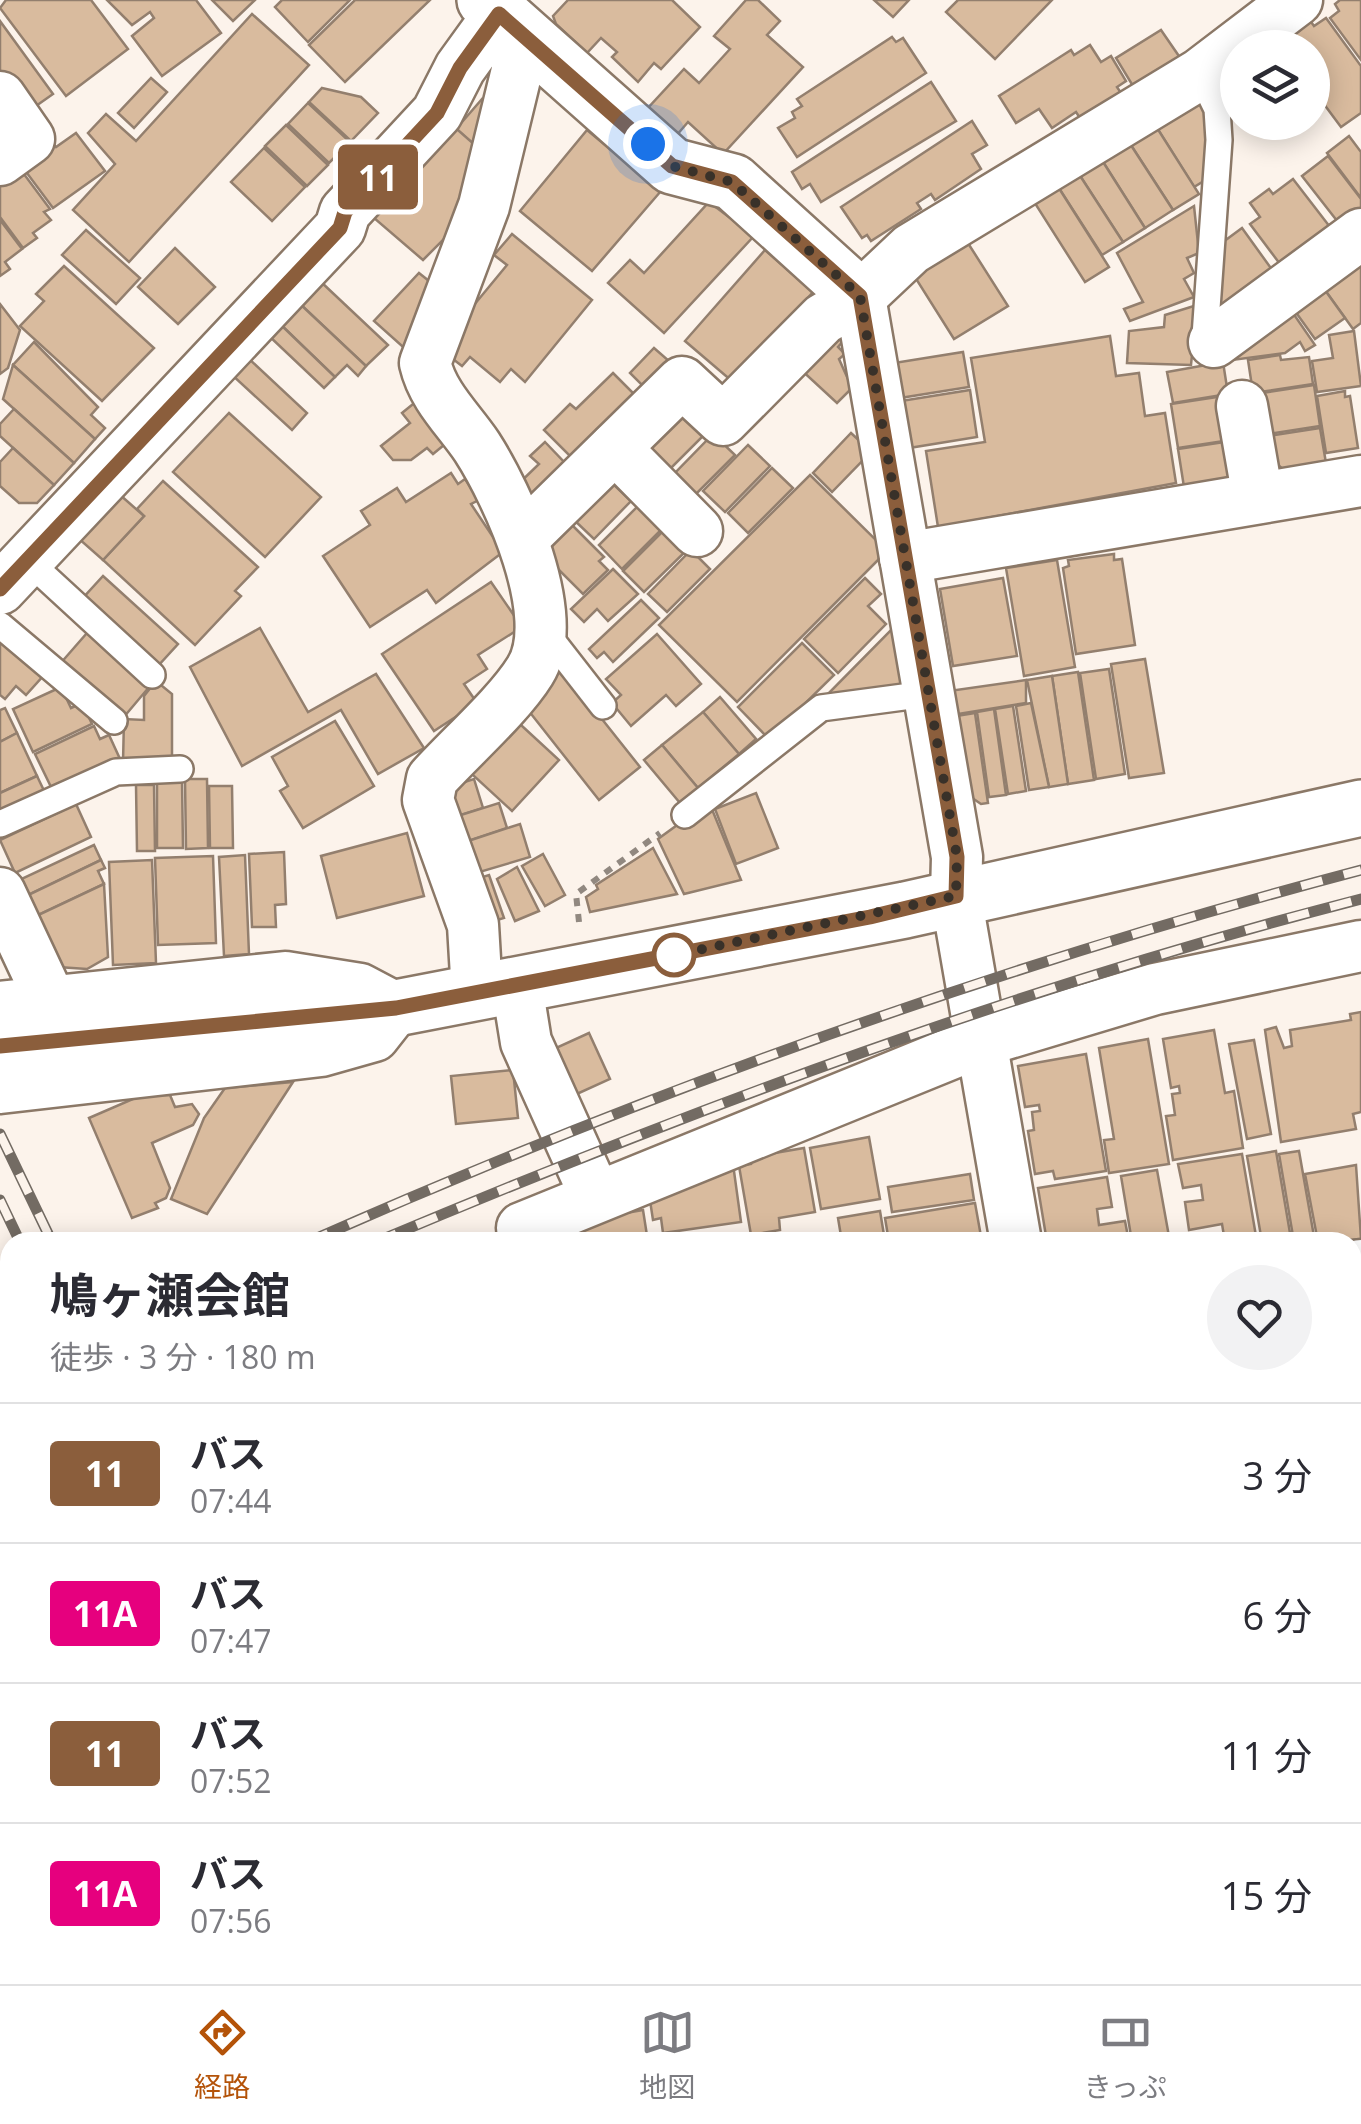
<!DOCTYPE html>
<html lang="ja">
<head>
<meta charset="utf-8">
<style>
	body { margin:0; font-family:"Open Sans","Noto Sans JP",sans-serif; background:#f2f2f3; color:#2b2b33; height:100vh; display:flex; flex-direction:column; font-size:38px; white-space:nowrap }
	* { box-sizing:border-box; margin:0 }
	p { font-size:32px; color:#7c7c81 }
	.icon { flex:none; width:55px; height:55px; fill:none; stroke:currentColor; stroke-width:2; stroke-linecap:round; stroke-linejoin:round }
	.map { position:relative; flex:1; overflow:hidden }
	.side { position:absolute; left:0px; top:1232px; width:1362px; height:752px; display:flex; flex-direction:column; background:#fff; border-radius:30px 30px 0 0; box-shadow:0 5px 25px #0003 }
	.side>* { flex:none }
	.badge { padding:0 20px; border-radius:8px; font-size:35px; line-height:65px }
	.tools { position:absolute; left:1220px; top:30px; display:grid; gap:20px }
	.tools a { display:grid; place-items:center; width:110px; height:110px; border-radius:50%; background:#fff; box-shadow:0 5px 25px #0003; font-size:50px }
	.you { position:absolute; width:50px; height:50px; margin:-25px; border:8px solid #fff; border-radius:50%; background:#1a73e8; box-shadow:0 0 0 15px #1a73e833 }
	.map>.badge { position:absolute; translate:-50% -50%; box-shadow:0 0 0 5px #fff }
	.round { display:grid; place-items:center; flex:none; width:105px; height:105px; border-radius:52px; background:#f2f2f3 }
	.overview { display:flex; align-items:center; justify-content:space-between; height:170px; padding:0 50px }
	h1 { font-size:48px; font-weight:700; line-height:75px }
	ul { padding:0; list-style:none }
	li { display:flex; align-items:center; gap:30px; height:140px; padding:0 50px; border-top:2px solid #e1e1e2 }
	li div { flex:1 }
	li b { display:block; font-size:38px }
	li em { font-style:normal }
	li .badge { min-width:110px; font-weight:700; text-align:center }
	.dock { display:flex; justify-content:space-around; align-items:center; height:140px; border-top:2px solid #e1e1e2; background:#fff; font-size:28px; color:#7c7c81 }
	.dock a { display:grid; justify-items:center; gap:5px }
	.dock .active { color:#b45309 }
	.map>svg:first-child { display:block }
	.building { fill:#d9bb9e; stroke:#937f6e; stroke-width:2.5 }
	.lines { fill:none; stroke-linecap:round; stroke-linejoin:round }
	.lane-casing { stroke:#8b7867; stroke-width:30 }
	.street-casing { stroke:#8b7867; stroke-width:55 }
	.secondary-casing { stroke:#8b7867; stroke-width:60 }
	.path { stroke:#918880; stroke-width:6; stroke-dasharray:8 8; stroke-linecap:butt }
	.lane { stroke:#fff; stroke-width:25 }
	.street { stroke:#fff; stroke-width:50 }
	.secondary { stroke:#fff; stroke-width:55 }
	.rail-casing { stroke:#736b63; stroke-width:11 }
	.rail { stroke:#fcf3eb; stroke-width:8; stroke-dasharray:22; stroke-linecap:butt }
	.line-casing { stroke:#fff; stroke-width:22 }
	.line { stroke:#8b5e3c; stroke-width:15 }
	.walk { stroke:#393129; stroke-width:10; stroke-dasharray:0 18 }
	.stop-dot { fill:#fff; stroke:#8b5e3c; stroke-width:5 }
</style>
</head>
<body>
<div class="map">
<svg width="1361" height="1984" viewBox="0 0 1361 1984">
	<rect width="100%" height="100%" fill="#fcf3eb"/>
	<g class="building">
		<polygon points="6,0 91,0 128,49 66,96 0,8"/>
		<polygon points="107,0 196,0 221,33 162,76 132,36 154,18 150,12 132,25"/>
		<polygon points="212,0 255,0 233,21"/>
		<polygon points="282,0 350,0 308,42 275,7"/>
		<polygon points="355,0 430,0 345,82 309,45"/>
		<polygon points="568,0 672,0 700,27 661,69 654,63 638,82 612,57 617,52 601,38 587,53 556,24 553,16"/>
		<polygon points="746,0 758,0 780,21 767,35 803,67 723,154 688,122 676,136 647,109 684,69 699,83 730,49 714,36"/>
		<polygon points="874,0 909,0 893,17"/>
		<polygon points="958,0 1052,0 995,59 946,12"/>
		<polygon points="1340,0 1361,0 1361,60 1330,18 1339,11 1335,4"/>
		<polygon points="252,14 309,65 129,262 73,210 115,164 88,133 106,114 136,141"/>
		<polygon points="1306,15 1314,26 1326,18 1361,66 1361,113 1341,127 1312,88 1312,48 1283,48 1276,38"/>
		<polygon points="0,21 53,94 26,113 0,78"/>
		<polygon points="1161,30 1183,62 1136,91 1116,58"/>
		<polygon points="892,37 896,42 903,38 926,73 797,157 778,128 795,118 792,112 802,106 797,99"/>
		<polygon points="1090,45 1101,62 1111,56 1126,81 1117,87 1121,93 1080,118 1076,112 1052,128 1039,109 1016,123 999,96 1071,50 1074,55"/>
		<polygon points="151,78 167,92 134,128 118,113"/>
		<polygon points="931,82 956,121 821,202 810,184 802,189 792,172"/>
		<polygon points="322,88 361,97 378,113 351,141 309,102"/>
		<polygon points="1193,93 1207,115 1207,179 1194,187 1152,120"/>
		<polygon points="482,99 498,113 484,153 456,129"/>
		<polygon points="308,103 350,142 329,163 288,124"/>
		<polygon points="1152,120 1199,194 1173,210 1125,136"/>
		<polygon points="972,121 987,145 972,154 981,169 935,200 931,194 917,203 921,209 871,241 867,235 862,238 841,207"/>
		<polygon points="450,123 484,153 450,233 423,260 367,212"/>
		<polygon points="286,125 328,165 307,186 265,146"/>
		<polygon points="587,130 661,191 592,271 520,211"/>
		<polygon points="76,133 105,171 53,208 18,161 49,139 56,147"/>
		<polygon points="1125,136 1173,210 1145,228 1098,154"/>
		<polygon points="1349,136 1361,152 1361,198 1327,153"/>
		<polygon points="264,148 305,187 272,221 231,182"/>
		<polygon points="1098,154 1145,228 1123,242 1075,168"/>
		<polygon points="1328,156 1361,199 1361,219 1345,231 1302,176"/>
		<polygon points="15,162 50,209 44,212 51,220 33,233 37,238 23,248 0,217 0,173"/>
		<polygon points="1075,168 1123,242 1102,255 1055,182"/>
		<polygon points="1293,179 1330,227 1280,264 1250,224 1260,217 1250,203 1269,189 1273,194"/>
		<polygon points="1055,182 1109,267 1085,282 1031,197"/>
		<polygon points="709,202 754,236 664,333 608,283 630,260 644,273"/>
		<polygon points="1194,206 1199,253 1187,258 1194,273 1184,279 1194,297 1130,321 1124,309 1143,302 1117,253"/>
		<polygon points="0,220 22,249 5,262 10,269 0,276"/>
		<polygon points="1242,228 1278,278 1227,314 1215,297 1215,248"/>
		<polygon points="86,230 140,278 116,304 62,255"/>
		<polygon points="512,234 592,300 525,382 511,369 500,382 470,357 462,366 449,356 455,328 507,265 494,255"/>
		<polygon points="966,240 1008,306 954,339 913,274"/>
		<polygon points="1361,246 1361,323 1353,329 1317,279"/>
		<polygon points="175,248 215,287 178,324 138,287"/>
		<polygon points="765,250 813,292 733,382 685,341"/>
		<polygon points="64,266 154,348 102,401 20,326 44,301 36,294"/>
		<polygon points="419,273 434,285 411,354 374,321"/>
		<polygon points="1317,279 1345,318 1315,339 1287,300"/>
		<polygon points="320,281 388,345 366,366 299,303"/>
		<polygon points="1284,300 1315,345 1305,351 1300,342 1285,353 1209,363"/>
		<polygon points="299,303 366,366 358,376 347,365 335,377 280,324"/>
		<polygon points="0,304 20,330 8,368 0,374"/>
		<polygon points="1197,305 1191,365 1127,363 1129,331 1164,327 1165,315"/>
		<polygon points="280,324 335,377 324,388 268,335"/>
		<polygon points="834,330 844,340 838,347 845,354 839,359 852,388 837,403 798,367"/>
		<polygon points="1354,331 1361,386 1317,392 1312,361 1333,358 1329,335"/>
		<polygon points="1110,336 1116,376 1139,373 1145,416 1165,413 1176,483 938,527 926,451 985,442 971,358"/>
		<polygon points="34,342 98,407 91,415 105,428 95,439 13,365"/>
		<polygon points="654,348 669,361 644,387 630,373"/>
		<polygon points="963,352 969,387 900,398 894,363"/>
		<polygon points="1280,355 1281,360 1309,357 1313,384 1253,393 1248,360"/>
		<polygon points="247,357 307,413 292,430 231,374"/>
		<polygon points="1223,362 1228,394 1173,403 1167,372"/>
		<polygon points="13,365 95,439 74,463 3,399"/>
		<polygon points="613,373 638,398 574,460 544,430 570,404 576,409"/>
		<polygon points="1314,385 1320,426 1269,434 1262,393"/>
		<polygon points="970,390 977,437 909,448 901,401"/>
		<polygon points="1345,391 1345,397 1350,396 1358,448 1326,453 1317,396"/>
		<polygon points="1217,397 1224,441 1178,448 1171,404"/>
		<polygon points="418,400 450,440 433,454 427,448 411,460 393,460 381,446 410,423 402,413"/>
		<polygon points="14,409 74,463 54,485 0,436 0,424"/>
		<polygon points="682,411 705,434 670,469 646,446"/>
		<polygon points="229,413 321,497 265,557 173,472"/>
		<polygon points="1320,428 1326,463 1283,469 1273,461 1269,436"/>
		<polygon points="851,433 864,445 866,457 832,492 813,473"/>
		<polygon points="713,434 735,455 693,497 672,476"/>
		<polygon points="1231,441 1235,469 1227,480 1184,487 1178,449"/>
		<polygon points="545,442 566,464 523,505 510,492 539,464 530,456"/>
		<polygon points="748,445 770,466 725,512 703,491"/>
		<polygon points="13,448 54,485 37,503 19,503 0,486 0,462"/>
		<polygon points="772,468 793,488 748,533 728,513"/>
		<polygon points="451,473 458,484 465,479 479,500 471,504 503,552 436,603 427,590 370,627 323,556 370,525 361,511 397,488 406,502"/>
		<polygon points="810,475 878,542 881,557 737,702 659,625"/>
		<polygon points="163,481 258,567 235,591 241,596 195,645 103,560 144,516 137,509"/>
		<polygon points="611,482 631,501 594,539 573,519"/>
		<polygon points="119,494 144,516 103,560 78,538"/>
		<polygon points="642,502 666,525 622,569 599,545"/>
		<polygon points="571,524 604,557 599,561 608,570 583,594 541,552"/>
		<polygon points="667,527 689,548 644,592 623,571"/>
		<polygon points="691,550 710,569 667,612 648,594"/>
		<polygon points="1114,554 1114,560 1122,559 1135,645 1076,654 1063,568 1069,566 1068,560"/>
		<polygon points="1057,560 1075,667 1024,676 1006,568"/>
		<polygon points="613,569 638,594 608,621 597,609 584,622 571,609"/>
		<polygon points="103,576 178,644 157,667 82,599"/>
		<polygon points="865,578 881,594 868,606 886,624 838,673 804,639"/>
		<polygon points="1003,578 1017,656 953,666 940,589"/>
		<polygon points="491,582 522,627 478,655 487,669 464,684 477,703 434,731 382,654"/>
		<polygon points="641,600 659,618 613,662 604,652 597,658 589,649"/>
		<polygon points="260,628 308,712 376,674 424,748 378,774 341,710 242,766 190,667"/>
		<polygon points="893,628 906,694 816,706"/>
		<polygon points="87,633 150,686 123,718 59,665"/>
		<polygon points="657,634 701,684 676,706 666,695 631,726 612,703 621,695 606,679"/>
		<polygon points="0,636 44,675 26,695 16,686 5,699 0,695"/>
		<polygon points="802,643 834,675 769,739 738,707"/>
		<polygon points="1145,659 1164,773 1129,778 1111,664"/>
		<polygon points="1109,669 1125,774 1096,779 1080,673"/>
		<polygon points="563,670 640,767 599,800 528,710 531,695"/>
		<polygon points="1078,672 1094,780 1068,784 1052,676"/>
		<polygon points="1052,676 1068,784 1049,787 1027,680"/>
		<polygon points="1026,680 1026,703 952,715 949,691"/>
		<polygon points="156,681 172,694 172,763 123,763 124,719 144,720 144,696"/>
		<polygon points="61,687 71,708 82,703 92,724 33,752 13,709"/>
		<polygon points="720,697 756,739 739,754 703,712"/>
		<polygon points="1031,703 1049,787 1029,790 1016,706"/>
		<polygon points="1013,706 1026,791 1008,794 995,709"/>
		<polygon points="5,708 17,733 0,742 0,710"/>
		<polygon points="994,709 1006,795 989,797 977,712"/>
		<polygon points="703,712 739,754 698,788 662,745"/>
		<polygon points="975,713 988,803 981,804 962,791 950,717"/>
		<polygon points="509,714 559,760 512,811 462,765"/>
		<polygon points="335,721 374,786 303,828 280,791 288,786 272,757"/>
		<polygon points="94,726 100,739 109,735 120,759 53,791 35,754"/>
		<polygon points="17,733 37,776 0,793 0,742"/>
		<polygon points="662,745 698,788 680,803 644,760"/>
		<polygon points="37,776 47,797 0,819 0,793"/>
		<polygon points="185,779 207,779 208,848 186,849"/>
		<polygon points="474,779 483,808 448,819 439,790"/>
		<polygon points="157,780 182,780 183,848 157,848"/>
		<polygon points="136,785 154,785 155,851 137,851"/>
		<polygon points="209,786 232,786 233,848 210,848"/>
		<polygon points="756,793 778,848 736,864 715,809"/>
		<polygon points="709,802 741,880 684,894 658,839"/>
		<polygon points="499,803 507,828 456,845 448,819"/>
		<polygon points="76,804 91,837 15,873 0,840"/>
		<polygon points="520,824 530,857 466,876 456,845"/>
		<polygon points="407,833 424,896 337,918 321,856"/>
		<polygon points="94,845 101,860 24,897 17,881"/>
		<polygon points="653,848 677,894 590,912 586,897 598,889 596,885"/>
		<polygon points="284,852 286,904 275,905 276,927 252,927 249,854"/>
		<polygon points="543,854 565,895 545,906 522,866"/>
		<polygon points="245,855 249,954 224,956 219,857"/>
		<polygon points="213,856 216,943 158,945 155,858"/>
		<polygon points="101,860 105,868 98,871 104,884 34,917 24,897"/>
		<polygon points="152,860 156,963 113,965 109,862"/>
		<polygon points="517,867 539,911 515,921 497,879"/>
		<polygon points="489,875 504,918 484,924 470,881"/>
		<polygon points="104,884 108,957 87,969 58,967 34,917"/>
		<polygon points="1361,1012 1361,1112 1353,1114 1356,1129 1281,1142 1265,1030 1276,1027 1284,1048 1292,1046 1290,1030 1351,1020 1350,1014"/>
		<polygon points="1214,1030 1225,1093 1234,1091 1243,1148 1173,1160 1166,1116 1175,1115 1172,1094 1180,1093 1179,1086 1171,1088 1163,1039"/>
		<polygon points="589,1033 610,1079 568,1098 547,1052"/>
		<polygon points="1148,1039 1169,1164 1109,1173 1104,1140 1114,1139 1099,1048"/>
		<polygon points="1254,1040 1271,1134 1247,1139 1229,1044"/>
		<polygon points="1086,1054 1106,1171 1055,1179 1053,1171 1035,1174 1028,1131 1034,1130 1032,1112 1040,1111 1039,1105 1025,1107 1018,1066"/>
		<polygon points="513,1070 518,1118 456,1124 451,1076"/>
		<polygon points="293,1082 207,1214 171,1199 204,1118 225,1088"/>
		<polygon points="142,1095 170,1095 175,1107 192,1104 199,1114 193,1125 152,1143 170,1188 166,1198 155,1203 158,1208 132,1218 89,1118"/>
		<polygon points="869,1137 880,1199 821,1209 810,1148"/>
		<polygon points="804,1148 815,1212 779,1218 780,1230 751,1235 739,1166 751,1164 751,1157"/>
		<polygon points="1276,1151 1291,1239 1262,1242 1247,1156"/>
		<polygon points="1299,1151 1315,1242 1294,1242 1279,1154"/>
		<polygon points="1242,1154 1257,1242 1225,1242 1222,1224 1189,1230 1185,1202 1203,1200 1201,1185 1183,1188 1178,1164"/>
		<polygon points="733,1164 741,1222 663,1233 661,1218 653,1220 649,1194"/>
		<polygon points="1356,1165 1361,1239 1318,1242 1305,1174"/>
		<polygon points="1157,1170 1170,1242 1132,1242 1121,1176"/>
		<polygon points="970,1174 974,1200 892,1212 888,1187"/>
		<polygon points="1107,1177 1112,1207 1097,1209 1099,1225 1125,1221 1129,1242 1047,1242 1038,1188"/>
		<polygon points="975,1203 982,1242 889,1242 885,1218"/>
		<polygon points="643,1210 648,1242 538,1242 609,1216"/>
		<polygon points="880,1211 884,1235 842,1242 838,1218"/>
		<polygon points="1357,1299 1361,1409 1352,1410 1352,1300"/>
		<polygon points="1358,1421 1361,1505 1352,1506 1352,1422"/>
		<polygon points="3,1560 10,1560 10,1597 0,1587"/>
		<polygon points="1352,1584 1361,1584 1358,1692 1352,1624"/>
		<polygon points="0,1593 10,1602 10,1656 0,1647"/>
		<polygon points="0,1653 10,1662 10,1712 0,1702"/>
		<polygon points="1352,1694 1361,1694 1361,1725 1352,1726"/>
		<polygon points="0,1708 10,1718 10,1736 0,1746"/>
		<polygon points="1352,1735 1353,1741 1361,1741 1361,1810 1352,1810"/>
		<polygon points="0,1766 10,1775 10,1807 0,1797"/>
		<polygon points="0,1797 10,1807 10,1839 0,1830"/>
		<polygon points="0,1830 10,1839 10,1875 0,1866"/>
		<polygon points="0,1868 10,1877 10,1891 0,1901"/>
		<polygon points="1352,1872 1361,1872 1361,1956 1352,1957"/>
		<polygon points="0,1904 10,1914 10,1930 0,1941"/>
		<polygon points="39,1975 245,1975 245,1984 31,1984"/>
		<polygon points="612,1975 639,1975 641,1984 608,1984"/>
		<polygon points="639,1975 670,1975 672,1984 641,1984"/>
		<polygon points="670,1975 697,1975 698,1984 672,1984"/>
		<polygon points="699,1975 724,1975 725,1984 700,1984"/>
		<polygon points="757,1975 786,1975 788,1984 758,1984"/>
		<polygon points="786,1975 843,1975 844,1984 788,1984"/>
		<polygon points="847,1975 907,1975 908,1984 848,1984"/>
		<polygon points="933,1975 988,1975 990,1984 935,1984"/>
		<polygon points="997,1975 1084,1975 1086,1984 998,1984"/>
		<polygon points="1184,1975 1267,1975 1269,1984 1163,1984 1162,1979"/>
		<polygon points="1282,1975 1334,1975 1334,1981 1350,1980 1350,1984 1282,1984"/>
	</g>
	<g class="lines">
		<defs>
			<g id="lane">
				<polyline points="1200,74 1217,109 1219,140 1205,336 1214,342"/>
				<polyline points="27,560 152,675"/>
				<polyline points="0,625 114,721"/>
				<polyline points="543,629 603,706"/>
				<polyline points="685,815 821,708 926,694"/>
				<polyline points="0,824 116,772 180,769"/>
			</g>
			<g id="street">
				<polyline points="0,97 29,139 0,160"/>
				<polyline points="860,297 957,857 956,896 1016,1242"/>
				<polyline points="1214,342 1361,234"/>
				<polyline points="1242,406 1258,498"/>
				<polyline points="615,448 697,531"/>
				<polyline points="524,537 682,382 723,420 823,319 860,297 911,249 1200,74 1297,0"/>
				<polyline points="905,558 1361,481"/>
				<polyline points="0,589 340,228 345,212 437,113 460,68 499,14"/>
				<polyline points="0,893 51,1002"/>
				<polyline points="517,986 526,1042 595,1195"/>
				<path d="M477 993 473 925 428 800 432 779C460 748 509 705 530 671 564 617 508 495 477 447 458 419 433 397 425 363L484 206 518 66 499 14"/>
				<polyline points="0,1007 285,977 360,989 396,1008 374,1036 321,1051 0,1088"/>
				<polyline points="522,1228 982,1041 1155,989 1361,946"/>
				<polyline points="1352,1267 1361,1265"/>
				<polyline points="0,1464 10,1485"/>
				<polyline points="1352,1556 1361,1556"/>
				<polyline points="1352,1844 1361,1843"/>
				<polyline points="275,1975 281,1984"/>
				<polyline points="562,1975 569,1984"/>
				<polyline points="1134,1975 1135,1984"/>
				<polyline points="484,1984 498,1975"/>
			</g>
			<g id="secondary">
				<polyline points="485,0 672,166 733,182 860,297"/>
				<polyline points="0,1046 396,1008 905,910 1361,808"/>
				<polyline points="0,1526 10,1515"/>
				<polyline points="0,1973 10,1962"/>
			</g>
		</defs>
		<use href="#lane" class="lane-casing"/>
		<use href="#street" class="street-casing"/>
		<use href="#secondary" class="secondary-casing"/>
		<polyline class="path" points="579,922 576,894 660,833"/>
		<use href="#lane" class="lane"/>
		<use href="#street" class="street"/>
		<use href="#secondary" class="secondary"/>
		<defs>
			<g id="rail">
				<polyline points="0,1134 52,1242"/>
				<polyline points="0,1200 20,1242"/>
				<path d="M308 1242C650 1091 1000 965 1361 870"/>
				<path d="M376 1242C697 1107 1023 986 1361 899"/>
				<polyline points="0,1387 10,1382"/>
				<polyline points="0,1422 10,1417"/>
				<polyline points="412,1975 417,1984"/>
				<polyline points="442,1975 447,1984"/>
			</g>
		</defs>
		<use href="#rail" class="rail-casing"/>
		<use href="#rail" class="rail"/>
	</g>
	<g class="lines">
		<defs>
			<polyline id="line" points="0,589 340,228 345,212 437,113 460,68 499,14 672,166 732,182 860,296 957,857 956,896 870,917 396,1008 0,1046"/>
		</defs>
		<use href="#line" class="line-casing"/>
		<use href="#line" class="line"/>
		<polyline class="walk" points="648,144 672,166 732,182 860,296 957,857 956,896 660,958 674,955"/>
	</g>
	<circle class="stop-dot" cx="674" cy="955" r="20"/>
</svg>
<div class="tools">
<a><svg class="icon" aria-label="layers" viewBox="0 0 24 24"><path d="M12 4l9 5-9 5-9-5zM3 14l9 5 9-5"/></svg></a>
</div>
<div class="you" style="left:648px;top:144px"></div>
<b class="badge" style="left:378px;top:177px;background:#8b5e3c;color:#fff">11</b>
<section class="side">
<div class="overview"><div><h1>鳩ヶ瀬会館</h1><p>徒歩 · 3 分 · 180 m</p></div><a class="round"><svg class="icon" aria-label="heart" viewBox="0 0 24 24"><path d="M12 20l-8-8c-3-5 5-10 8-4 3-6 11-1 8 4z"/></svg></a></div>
<ul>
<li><span class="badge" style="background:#8b5e3c;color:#fff">11</span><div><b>バス</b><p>07:44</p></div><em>3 分</em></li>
<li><span class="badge" style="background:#e6007e;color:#fff">11A</span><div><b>バス</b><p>07:47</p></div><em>6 分</em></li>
<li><span class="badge" style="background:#8b5e3c;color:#fff">11</span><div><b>バス</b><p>07:52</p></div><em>11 分</em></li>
<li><span class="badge" style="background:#e6007e;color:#fff">11A</span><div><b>バス</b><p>07:56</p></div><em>15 分</em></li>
</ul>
</section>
</div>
<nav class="dock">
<a class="active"><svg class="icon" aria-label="directions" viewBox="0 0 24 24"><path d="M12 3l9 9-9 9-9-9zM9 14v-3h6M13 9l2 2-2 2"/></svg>経路</a>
<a><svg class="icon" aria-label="map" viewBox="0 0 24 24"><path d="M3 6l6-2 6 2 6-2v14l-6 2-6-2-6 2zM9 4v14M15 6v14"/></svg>地図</a>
<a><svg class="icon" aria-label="tickets" viewBox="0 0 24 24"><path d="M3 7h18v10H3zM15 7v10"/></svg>きっぷ</a>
</nav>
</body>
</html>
